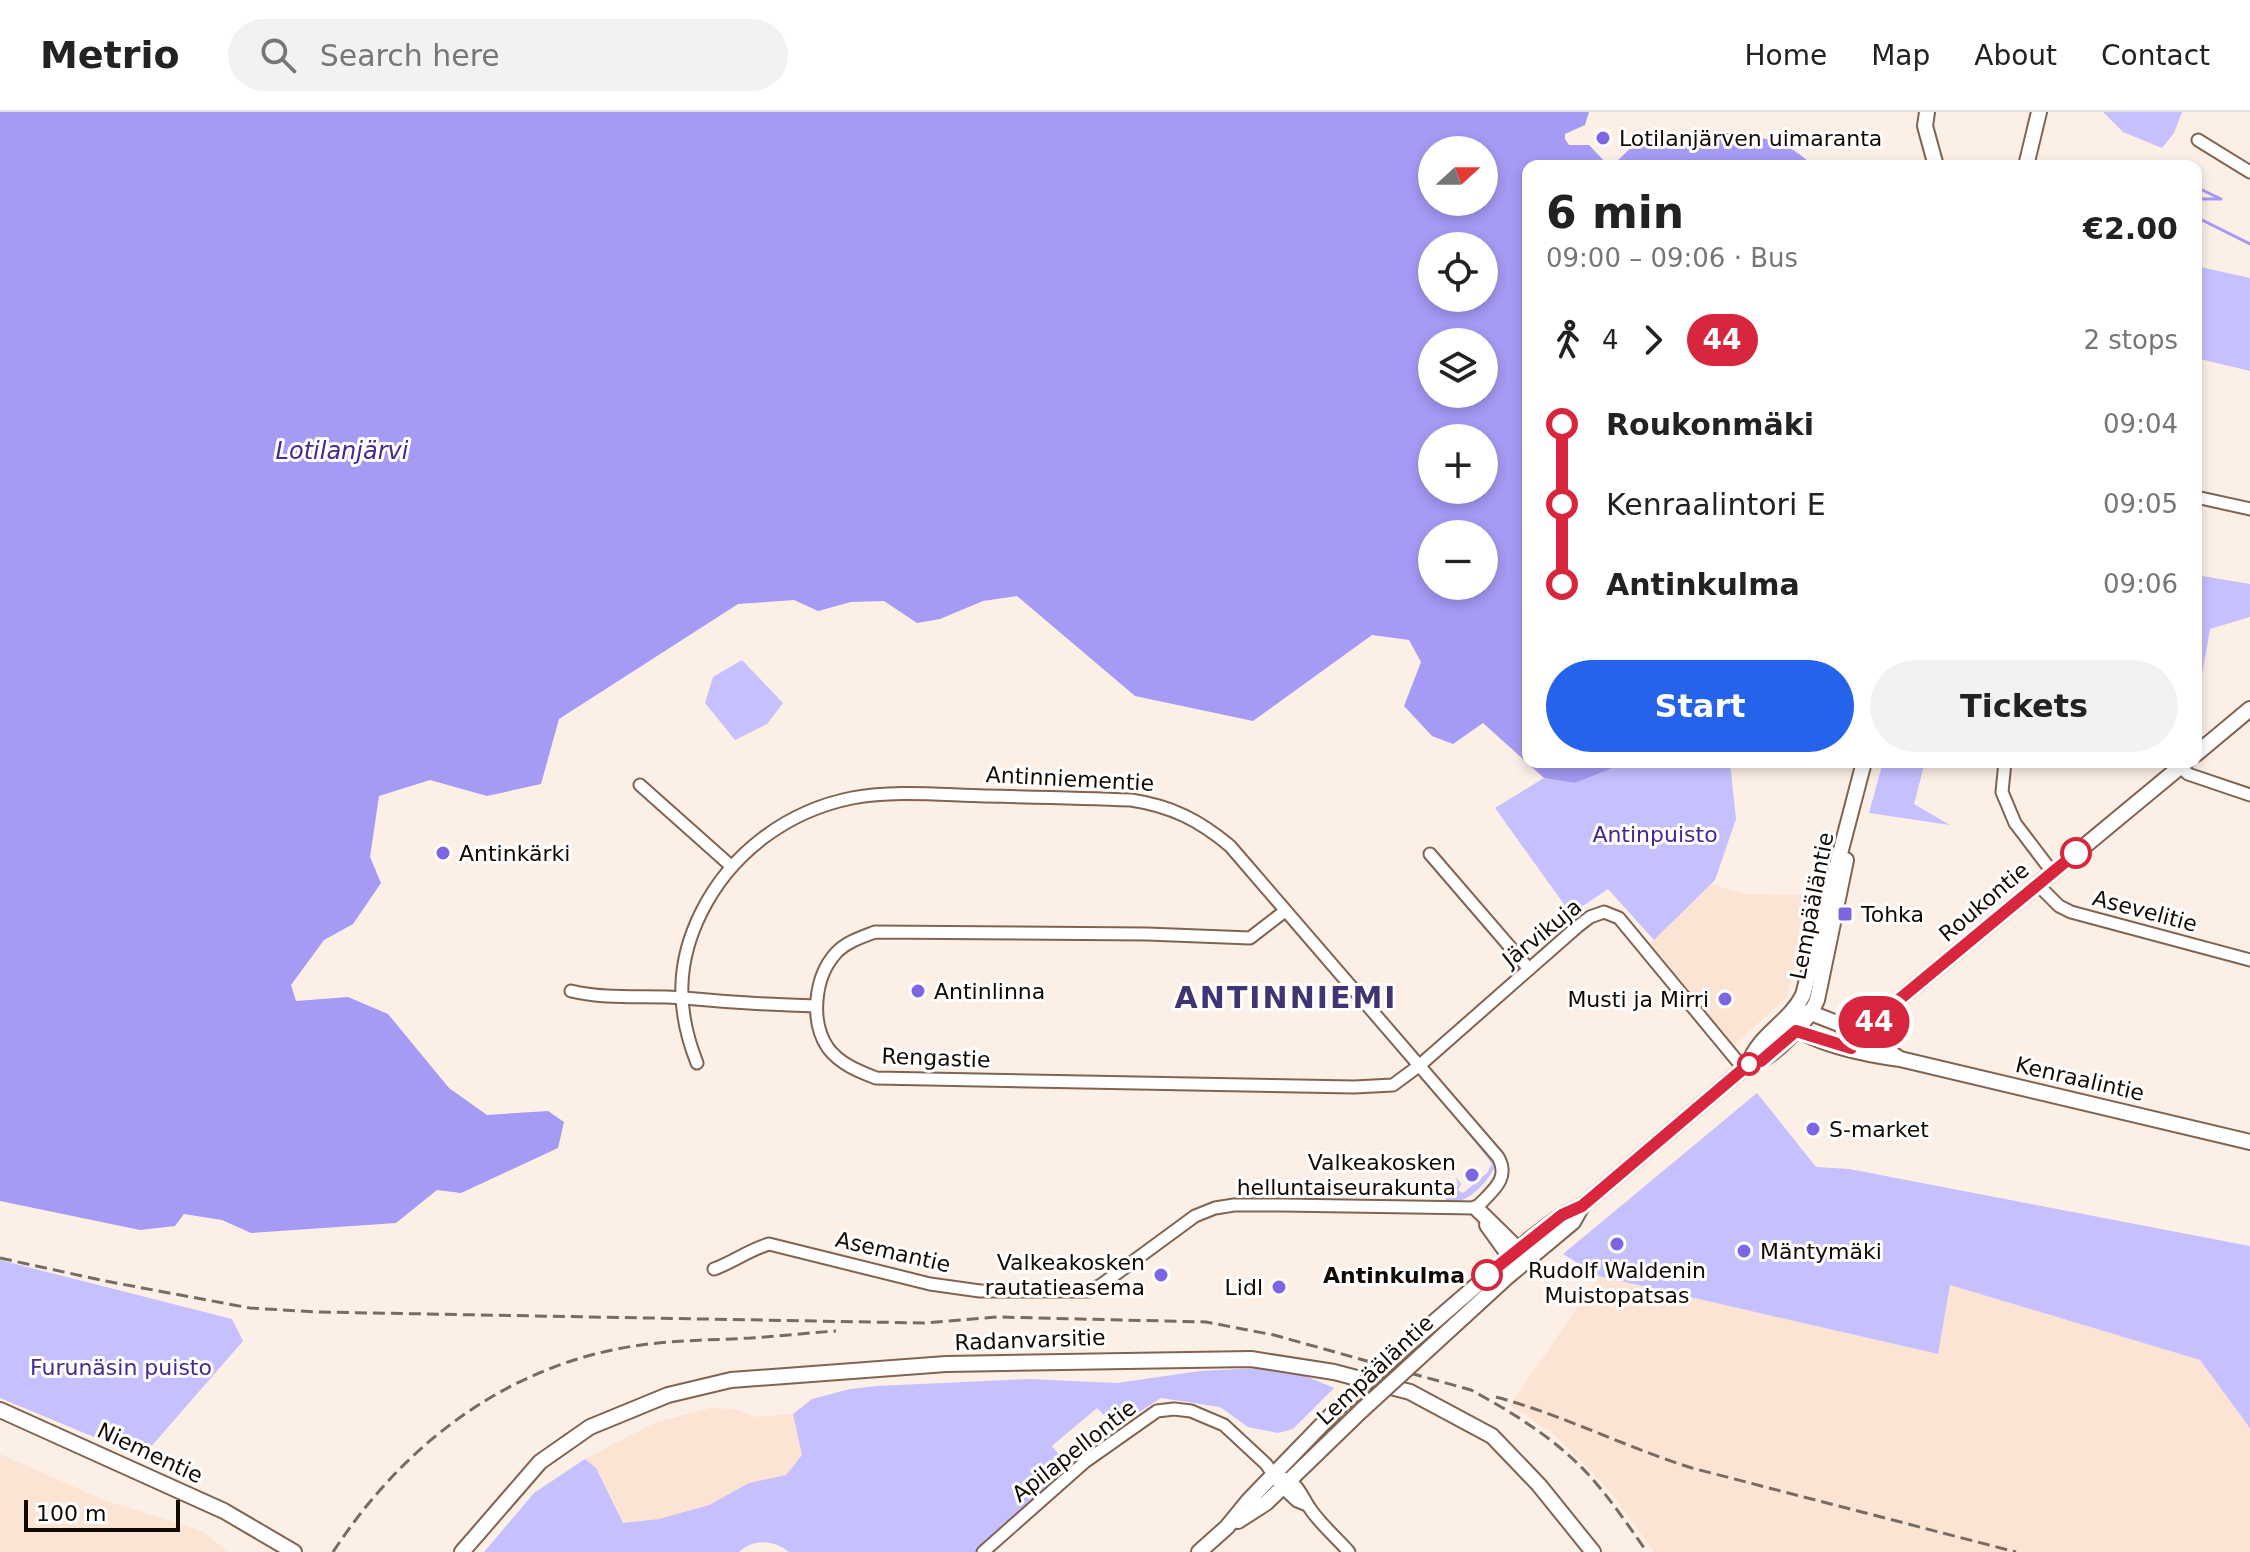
<!DOCTYPE html>
<html lang="en">
<head>
<meta charset="utf-8">
<style>
	body { margin:0; font-family:"DejaVu Sans",sans-serif; background:#f2f2f2; color:#222; height:100vh; display:flex; flex-direction:column; font-size:30px; white-space:nowrap }
	* { box-sizing:border-box; margin:0 }
	p { font-size:26px; color:#767676 }
	.icon { flex:none; width:44px; height:44px; fill:none; stroke:currentColor; stroke-width:2; stroke-linecap:round; stroke-linejoin:round }
	.map { position:relative; flex:1; overflow:hidden }
	.side { position:absolute; left:1522px; top:48px; width:680px; height:608px; display:flex; flex-direction:column; background:#fff; border-radius:16px; box-shadow:0 4px 12px #0003 }
	.side>* { flex:none }
	.badge { padding:0 16px; border-radius:26px; font-size:28px; line-height:52px }
	.needle { width:52px; rotate:69deg }
	.buttons { position:absolute; left:1418px; top:24px; display:grid; gap:16px }
	.buttons a { display:grid; place-items:center; width:80px; height:80px; border-radius:50%; background:#fff; box-shadow:0 4px 12px #0003; font-size:40px }
	.scale { position:absolute; left:24px; bottom:20px; width:156px; box-sizing:border-box; padding-left:8px; border:4px solid #140a04; border-top:0; font-size:22px; line-height:28px; white-space:nowrap; color:#140a04; -webkit-text-stroke:6px #fff; paint-order:stroke }
	.map>.badge { position:absolute; translate:-50% -50%; box-shadow:0 0 0 4px #fff }
	.legs { display:flex; align-items:center; gap:12px; height:88px; padding:0 24px; font-size:26px }
	.legs p { margin-inline-start:auto }
	.headline { display:flex; align-items:center; justify-content:space-between; height:136px; padding:0 24px }
	h1 { font-size:44px; font-weight:700; line-height:60px }
	.primary-button { display:flex; gap:16px; margin-top:auto; padding:16px 24px }
	.primary-button a { flex:1; height:92px; border-radius:48px; background:#2563eb; color:#fff; font-size:32px; font-weight:700; line-height:92px; text-align:center }
	.primary-button a+a { background:#f2f2f2; color:#222 }
	ul { padding:0 24px; list-style:none }
	li { display:flex; align-items:center; gap:28px; height:80px; font-size:30px }
	li i { display:grid; place-items:center; width:12px; height:100%; margin:0 10px; background:currentColor }
	li i::after { content:''; width:20px; height:20px; margin:-10px; border:6px solid; border-radius:50%; background:#fff }
	li p { margin-inline-start:auto }
	li:first-child i { background:linear-gradient(#0000 50%,currentColor 0) }
	li:last-child i { background:linear-gradient(currentColor 50%,#0000 0) }
	header { display:flex; align-items:center; gap:48px; box-sizing:border-box; height:112px; padding:0 40px; background:#fff; border-bottom:2px solid #e0e0e0 }
	header strong { font-size:38px }
	nav { display:flex; gap:44px; margin-inline-start:auto; font-size:28px }
	.search { width:560px; height:72px; background:#f2f2f2; display:flex; align-items:center; gap:20px; box-sizing:border-box; padding:0 28px; border-radius:44px; color:#767676; font-size:30px }
	.map>svg:first-child { display:block }
	.built { fill:#fce4d4 }
	.green { fill:#c6c0ff }
	.water { fill:#a59af4; fill-rule:evenodd }
	.lines { fill:none; stroke-linecap:round; stroke-linejoin:round }
	.stream { stroke:#a59af4; stroke-width:3 }
	.minor-casing { stroke:#806451; stroke-width:15 }
	.tertiary-casing { stroke:#806451; stroke-width:18 }
	.secondary-casing { stroke:#806451; stroke-width:18 }
	.minor { stroke:#fff; stroke-width:11 }
	.tertiary { stroke:#fff; stroke-width:14 }
	.secondary { stroke:#fff; stroke-width:14 }
	.rail { stroke:#776b64; stroke-width:3; stroke-dasharray:12 6; stroke-linecap:butt }
	.secondary-bridge-casing { stroke:#806451; stroke-width:18; stroke-linecap:butt }
	.secondary-bridge { stroke:#fff; stroke-width:14 }
	.line-1-casing { stroke:#fff; stroke-width:18 }
	.line-1 { stroke:#d7263d; stroke-width:12 }
	.poi-dot { fill:#7d66e1; stroke:#fff; stroke-width:3 }
	.stop-1-dot { fill:#fff; stroke:#d7263d; stroke-width:4 }
	.labels { text-anchor:middle; dominant-baseline:central; stroke-width:6; stroke-linejoin:round; paint-order:stroke }
	.poi-label { font-size:22px; fill:#140a04; stroke:#fff; text-anchor:start }
	.street-label { font-size:22px; fill:#140a04; stroke:#fff }
	.park-label { font-size:22px; fill:#442a90; stroke:#fff }
	.stop-label { font-size:22px; font-weight:bold; fill:#140a04; stroke:#fff; text-anchor:end }
	.water-label { font-size:24px; font-style:italic; fill:#442a90; stroke:#fff }
	.district-label { font-size:30px; font-weight:bold; letter-spacing:2px; fill:#403572; stroke:#fff }
</style>
</head>
<body>
<header>
<strong>Metrio</strong>
<div class="search"><svg class="icon" aria-label="search" viewBox="0 0 24 24"><circle cx="10" cy="10" r="6"/><path d="M15 15l6 6"/></svg>Search here</div>
<nav><a>Home</a><a>Map</a><a>About</a><a>Contact</a></nav>
</header>
<div class="map">
<svg width="2250" height="1440" viewBox="0 0 2250 1440">
	<rect width="100%" height="100%" fill="#fcefe6"/>
	<g class="built">
		<polygon points="1711,772 1745,782 1800,783 1817,779 1786,886 1734,933 1650,831"/>
		<polygon points="1599,1164 1937,1242 1949,1173 2200,1248 2250,1316 2250,1440 1654,1440 1612,1382 1582,1350 1551,1320 1510,1293"/>
		<polygon points="710,1296 734,1297 757,1305 793,1302 802,1343 786,1363 749,1371 709,1393 659,1407 623,1411 596,1356 585,1347 654,1311"/>
		<polygon points="0,1342 101,1387 202,1419 228,1440 0,1440"/>
	</g>
	<g class="green">
		<polygon points="2103,0 2182,0 2174,21 2162,36 2123,20"/>
		<polygon points="2196,154 2250,166 2250,259 2196,246"/>
		<polygon points="2196,463 2250,472 2250,505 2210,517 2201,569 2196,572"/>
		<polygon points="742,548 783,591 767,612 735,628 705,591 713,565"/>
		<polygon points="1628,650 1730,650 1736,707 1715,768 1654,828 1608,777 1571,802 1495,696 1544,666 1575,671"/>
		<polygon points="1883,650 1925,650 1914,692 1950,713 1869,701"/>
		<polygon points="1757,981 1816,1055 1849,1057 2250,1134 2250,1316 2200,1248 1950,1173 1938,1242 1599,1164 1563,1142"/>
		<path d="M1469 1019 1496 1050C1494 1063 1473 1086 1459 1089 1458 1089 1446 1089 1445 1088L1458 1074 1456 1065 1461 1072 1458 1078 1463 1081 1487 1061 1492 1052 1467 1020Z"/>
		<polygon points="0,1148 232,1207 243,1229 142,1345 0,1286"/>
		<path d="M1262 1256 1301 1262 1334 1276 1293 1317 1278 1321 1248 1315 1220 1295 1161 1286 1116 1315 1097 1296 1052 1334 1069 1355 975 1440H789C774 1428 754 1426 739 1440H484L534 1381 585 1347 596 1356 623 1411 659 1407 709 1393 749 1371 786 1363 802 1343 793 1302 812 1287 850 1277 877 1274 1029 1267 1117 1271 1200 1259Z"/>
	</g>
	<g class="water">
		<path d="M0 0H1589L1585 13 1565 22V27L1569 33H1589L1609 54H1528V650H1628L1575 671 1544 666 1483 611 1453 632 1432 624 1404 594 1421 550 1409 528 1372 523 1253 609 1135 584 1017 484 983 489 940 507 917 511 884 489 851 490 818 499 794 488 738 492 559 607 541 672 487 684 430 668 379 684 370 745 381 771 353 812 324 828 291 873 296 889 348 885 388 902 449 976 487 1003 548 999 564 1010 558 1036 461 1081 437 1078 396 1111 251 1121 222 1108 184 1102 175 1114 140 1118 0 1089ZM1432 38H1484V90H1432ZM1432 134H1484V186H1432ZM1432 230H1484V282H1432ZM1432 326H1484V378H1432ZM1432 422H1484V474H1432Z"/>
		<path d="M1728 21C1762 25 1788 28 1813 54H1612L1643 24Z"/>
	</g>
	<g class="lines">
		<g class="stream">
			<polyline points="2196,75 2221,87 2196,87"/>
			<polyline points="2196,105 2250,132"/>
		</g>
		<defs>
			<g id="minor">
				<polyline points="2198,28 2250,60"/>
				<polyline points="2196,385 2250,397"/>
				<polyline points="2005,650 2002,680 2015,711 2053,761"/>
				<polyline points="2181,655 2188,662 2250,683"/>
				<polyline points="640,673 731,754"/>
				<polyline points="1430,742 1529,857"/>
				<polyline points="2038,773 2059,794 2071,800 2250,848"/>
				<path d="M1285 799 1250 826 1147 822 875 820C862 825 846 830 836 841 814 865 810 910 828 936 840 952 858 959 876 966L1354 975 1393 973 1420 953 1577 815 1590 805 1604 800 1619 806 1743 956"/>
				<path d="M571 879C609 888 646 883 684 886 728 890 771 893 816 894"/>
				<path d="M697 951C676 898 676 850 702 799 731 741 787 699 852 686 895 678 941 683 985 684 1034 685 1083 686 1131 688 1171 694 1199 708 1230 734L1498 1045C1511 1067 1491 1080 1476 1096L1282 1093H1234L1215 1096 1195 1104 1101 1173 1089 1179H980L930 1172 769 1132C749 1138 733 1150 714 1157"/>
				<path d="M1283 1366C1298 1371 1301 1383 1309 1395 1319 1411 1336 1425 1349 1440"/>
				<polyline points="983,1440 1086,1349 1157,1299 1174,1297 1191,1299 1224,1313 1266,1352 1282,1375 1297,1389 1307,1393"/>
			</g>
			<g id="tertiary">
				<polyline points="1927,0 1925,14 1936,54"/>
				<polyline points="2196,642 2250,597"/>
				<polyline points="1857,925 1860,920 2186,650"/>
				<path d="M1900 947 1860 920 1811 901 1800 900 1786 908C1807 931 1868 943 1900 947L2250 1030"/>
				<polyline points="1476,1096 1529,1148"/>
				<polyline points="1487,1113 1510,1145"/>
				<polyline points="462,1440 540,1350 590,1315 668,1283 731,1268 946,1252 1251,1247 1334,1260 1410,1280 1492,1324 1539,1373 1593,1440"/>
			</g>
			<g id="secondary">
				<polyline points="2026,54 2039,0"/>
				<path d="M1749 952C1771 950 1809 908 1817 888L1846 748"/>
				<path d="M1404 1236 1529 1128 1562 1103 1582 1094 1749 952C1757 924 1790 910 1803 883L1864 650"/>
				<polyline points="1422,1243 1506,1166 1573,1110 1582,1094"/>
				<polyline points="0,1298 224,1399 294,1440"/>
				<polyline points="1238,1409 1266,1391 1362,1298"/>
				<polyline points="1199,1440 1227,1415 1249,1388 1340,1294"/>
			</g>
		</defs>
		<use href="#minor" class="minor-casing"/>
		<use href="#tertiary" class="tertiary-casing"/>
		<use href="#secondary" class="secondary-casing"/>
		<use href="#minor" class="minor"/>
		<use href="#tertiary" class="tertiary"/>
		<use href="#secondary" class="secondary"/>
		<g class="rail">
			<path d="M0 1146 105 1169 250 1196 318 1200 924 1211 998 1205 1206 1210 1274 1223 1471 1278C1512 1300 1554 1326 1587 1361 1609 1385 1628 1413 1647 1440"/>
			<path d="M1496 1285C1563 1303 1625 1335 1692 1356L2016 1440"/>
			<path d="M333 1440C405 1330 510 1251 641 1233 678 1228 714 1228 751 1226 779 1224 808 1221 836 1219"/>
		</g>
		<defs>
			<g id="secondary-bridge">
				<polyline points="1340,1294 1404,1236"/>
				<polyline points="1362,1298 1422,1243"/>
			</g>
		</defs>
		<use href="#secondary-bridge" class="secondary-bridge-casing"/>
		<use href="#secondary-bridge" class="secondary-bridge"/>
	</g>
	<g class="lines">
		<defs>
			<polyline id="line-1" points="1487,1163 1562,1103 1582,1094 1749,952 1761,949 1796,919 1851,936 1860,920 2076,741"/>
		</defs>
		<use href="#line-1" class="line-1-casing"/>
		<use href="#line-1" class="line-1"/>
	</g>
	<g class="poi-dot">
		<circle cx="1603" cy="26" r="8"/>
		<circle cx="443" cy="741" r="8"/>
		<rect x="1837" y="794" width="16" height="16" rx="4"/>
		<circle cx="918" cy="879" r="8"/>
		<circle cx="1725" cy="887" r="8"/>
		<circle cx="1813" cy="1017" r="8"/>
		<circle cx="1472" cy="1063" r="8"/>
		<circle cx="1617" cy="1132" r="8"/>
		<circle cx="1744" cy="1139" r="8"/>
		<circle cx="1161" cy="1163" r="8"/>
		<circle cx="1279" cy="1175" r="8"/>
	</g>
	<g class="stop-1-dot">
		<circle cx="2076" cy="741" r="14"/>
		<circle cx="1749" cy="952" r="10"/>
		<circle cx="1487" cy="1163" r="14"/>
	</g>
	<g class="labels">
		<g class="poi-label">
			<text x="1619" y="26">Lotilanjärven uimaranta</text>
			<text x="459" y="741">Antinkärki</text>
			<text x="1861" y="802">Tohka</text>
			<text x="934" y="879">Antinlinna</text>
			<text x="1709" y="887" text-anchor="end">Musti ja Mirri</text>
			<text x="1829" y="1017">S-market</text>
			<text x="1456" y="1050" text-anchor="end">Valkeakosken<tspan x="1456" dy="25">helluntaiseurakunta</tspan></text>
			<text x="1760" y="1139">Mäntymäki</text>
			<text x="1145" y="1150" text-anchor="end">Valkeakosken<tspan x="1145" dy="25">rautatieasema</tspan></text>
			<text x="1617" y="1158" text-anchor="middle">Rudolf Waldenin<tspan x="1617" dy="25">Muistopatsas</tspan></text>
			<text x="1263" y="1175" text-anchor="end">Lidl</text>
		</g>
		<g class="street-label">
			<text transform="translate(1070 667) rotate(3)">Antinniementie</text>
			<text transform="translate(1984 790) rotate(-40)">Roukontie</text>
			<text transform="translate(1812 794) rotate(-79)">Lempääläntie</text>
			<text transform="translate(2145 799) rotate(15)">Asevelitie</text>
			<text transform="translate(1542 821) rotate(-39)">Järvikuja</text>
			<text transform="translate(936 946) rotate(2)">Rengastie</text>
			<text transform="translate(2080 967) rotate(13)">Kenraalintie</text>
			<text transform="translate(893 1140) rotate(13)">Asemantie</text>
			<text transform="translate(1030 1228) rotate(-2)">Radanvarsitie</text>
			<text transform="translate(1375 1258) rotate(-43)">Lempääläntie</text>
			<text transform="translate(1074 1339) rotate(-38)">Apilapellontie</text>
			<text transform="translate(150 1341) rotate(25)">Niementie</text>
		</g>
		<g class="park-label">
			<text x="1655" y="722">Antinpuisto</text>
			<text x="121" y="1255">Furunäsin puisto</text>
		</g>
		<g class="stop-label">
			<text x="1465" y="1163">Antinkulma</text>
		</g>
		<g class="water-label">
			<text x="342" y="339">Lotilanjärvi</text>
		</g>
		<g class="district-label">
			<text x="1286" y="885">ANTINNIEMI</text>
		</g>
	</g>
</svg>
<div class="buttons">
<a><svg class="needle" viewBox="-14 -14 28 28"><path d="M0-13l5 13h-10z" fill="#e53935"/><path d="M0 13l5-13h-10z" fill="#767676"/></svg></a>
<a><svg class="icon" aria-label="locate" viewBox="0 0 24 24"><circle cx="12" cy="12" r="6"/><path d="M12 2v4M12 18v4M2 12h4M18 12h4"/></svg></a>
<a><svg class="icon" aria-label="layers" viewBox="0 0 24 24"><path d="M12 4l9 5-9 5-9-5zM3 14l9 5 9-5"/></svg></a>
<a>+</a>
<a>−</a>
</div>
<div class="scale">100 m</div>
<b class="badge" style="left:1874px;top:910px;background:#d7263d;color:#fff">44</b>
<section class="side">
<div class="headline"><div><h1>6 min</h1><p>09:00 – 09:06 · Bus</p></div><b>€2.00</b></div>
<div class="legs"><svg class="icon" aria-label="walk" viewBox="0 0 24 24"><circle cx="13" cy="4" r="2"/><path d="M13 8l-2 6 4 7M11 14l-3 7M7 12l3-4h3l4 4"/></svg>4<svg class="icon" aria-label="forward" viewBox="0 0 24 24"><path d="M9 5l7 7-7 7"/></svg><b class="badge" style="background:#d7263d;color:#fff">44</b><p>2 stops</p></div>
<ul>
<li><i style="color:#d7263d"></i><b>Roukonmäki</b><p>09:04</p></li>
<li><i style="color:#d7263d"></i><span>Kenraalintori E</span><p>09:05</p></li>
<li><i style="color:#d7263d"></i><b>Antinkulma</b><p>09:06</p></li>
</ul>
<div class="primary-button"><a>Start</a><a>Tickets</a></div>
</section>
</div>
</body>
</html>
